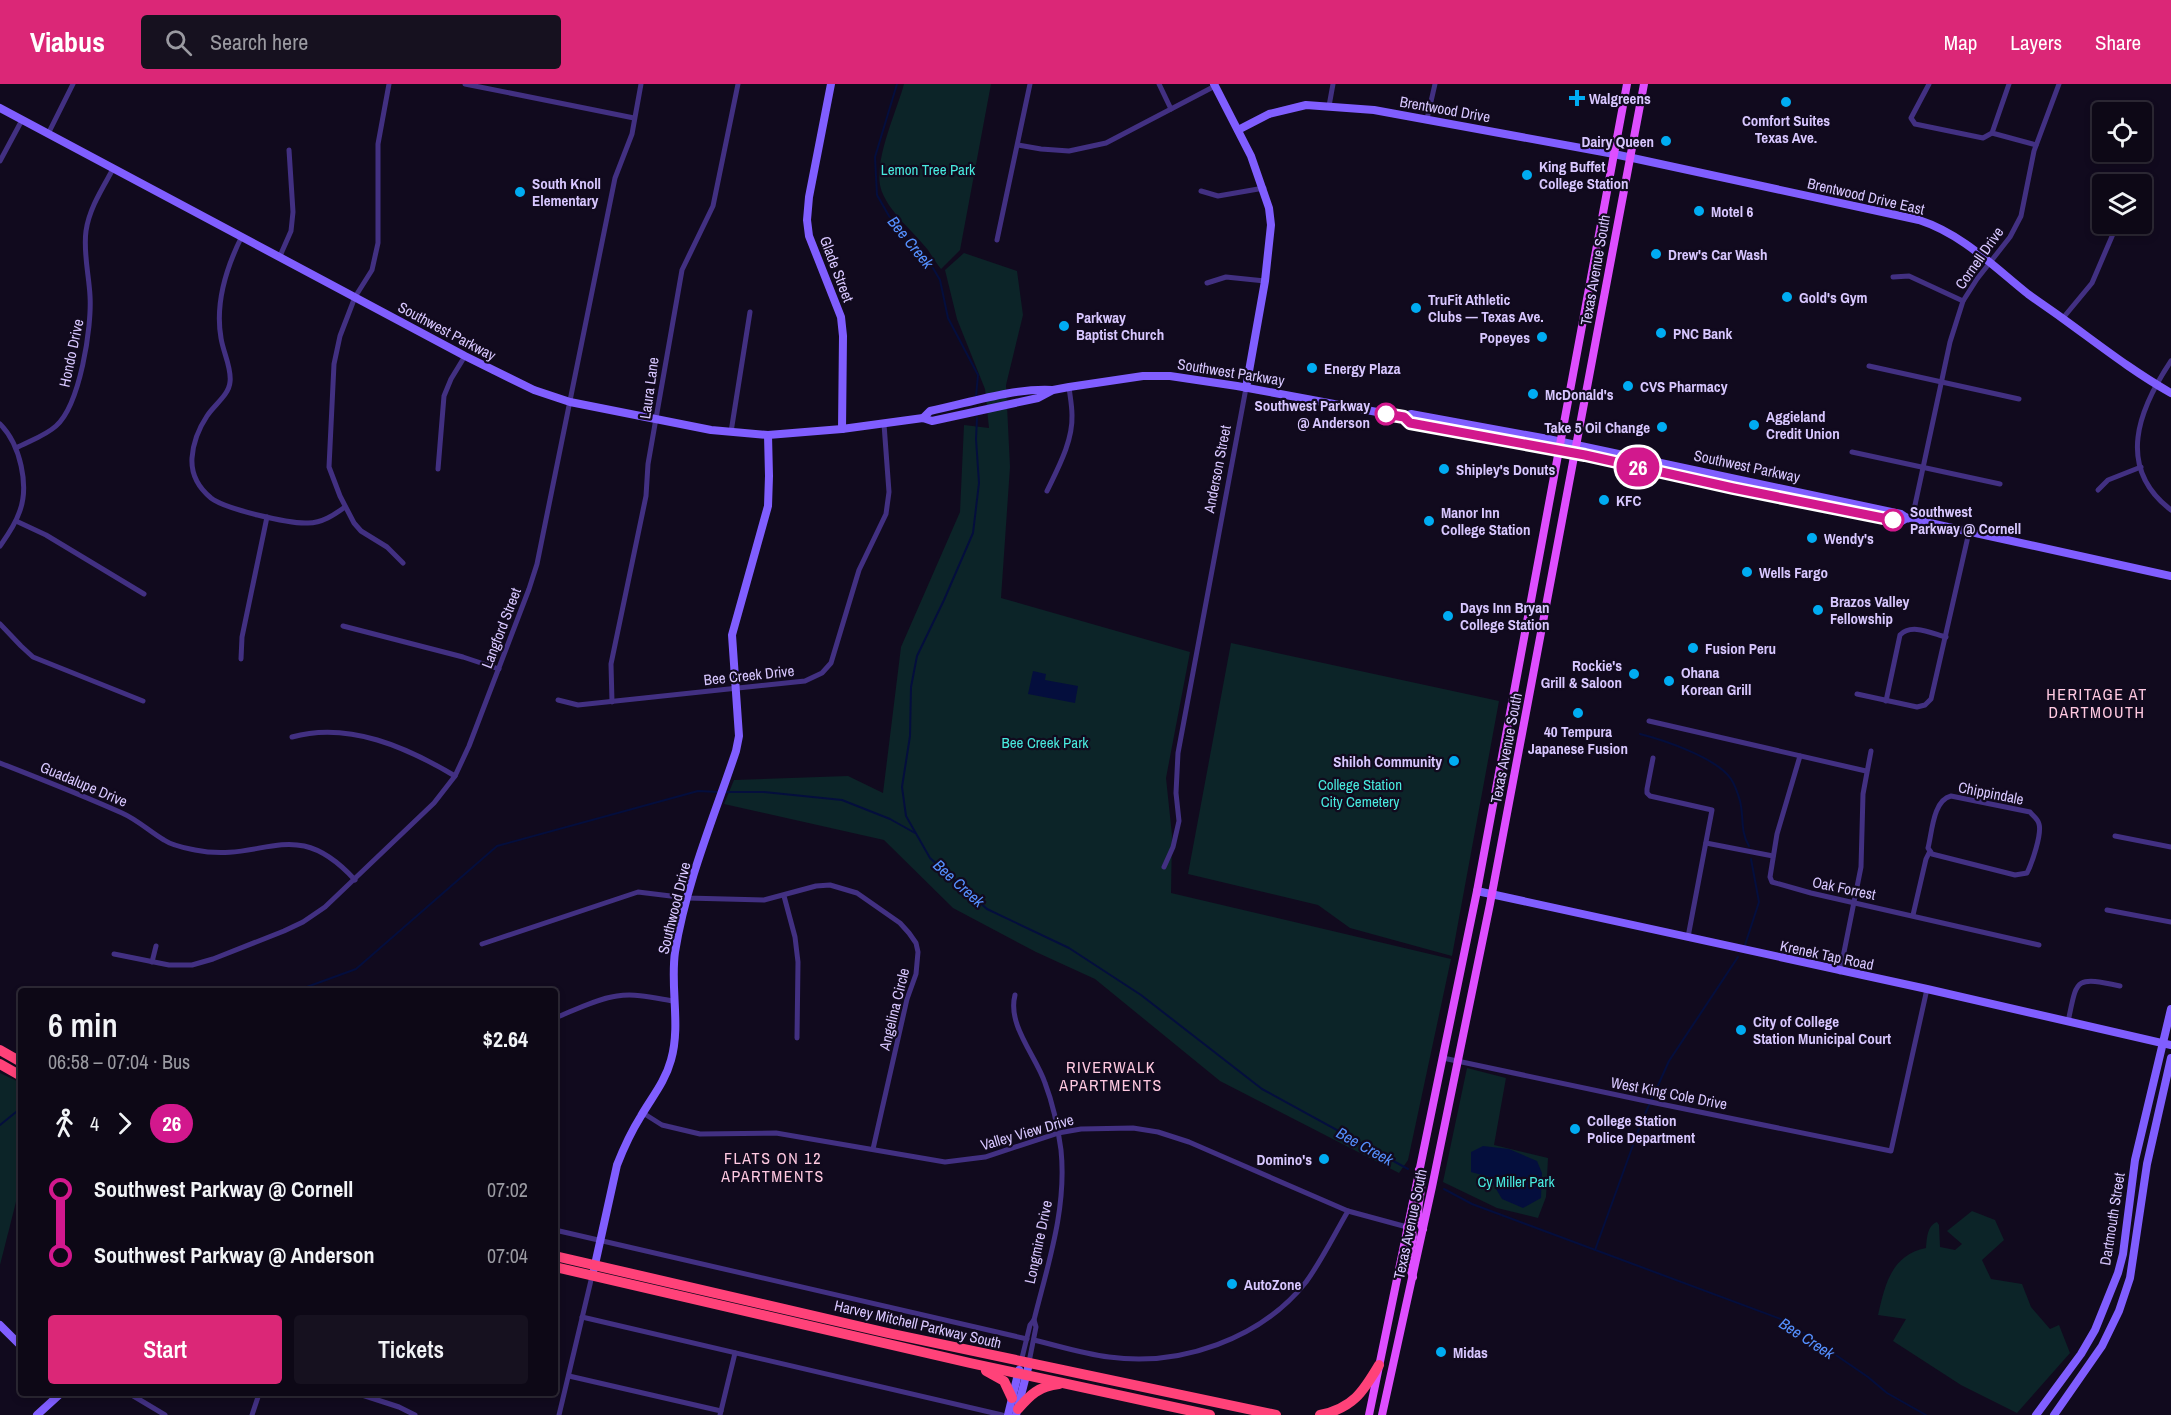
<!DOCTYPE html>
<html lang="en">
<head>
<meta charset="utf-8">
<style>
	body { margin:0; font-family:"Archivo Narrow",sans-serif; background:#16111f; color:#f1f3f6; height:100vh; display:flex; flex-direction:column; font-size:22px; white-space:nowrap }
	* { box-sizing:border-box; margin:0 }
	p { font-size:20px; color:#9a9aa1 }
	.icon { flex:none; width:33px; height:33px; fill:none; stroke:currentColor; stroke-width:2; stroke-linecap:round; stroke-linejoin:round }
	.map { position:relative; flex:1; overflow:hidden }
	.side { position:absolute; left:18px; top:904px; width:540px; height:408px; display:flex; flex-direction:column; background:#0d0816; border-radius:6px; box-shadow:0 3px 9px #0003,0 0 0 2px #2d2935 }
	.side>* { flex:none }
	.badge { padding:0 12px; border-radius:20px; font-size:21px; line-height:39px }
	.buttons { position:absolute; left:2092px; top:18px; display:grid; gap:12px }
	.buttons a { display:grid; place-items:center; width:60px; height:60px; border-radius:6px; background:#0d0816; box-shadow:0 3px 9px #0003,0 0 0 2px #2d2935; font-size:30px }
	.map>.badge { position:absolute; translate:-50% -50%; box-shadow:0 0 0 3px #fff }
	.legs { display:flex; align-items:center; gap:9px; height:66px; padding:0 30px; font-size:20px }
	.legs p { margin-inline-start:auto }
	.head { display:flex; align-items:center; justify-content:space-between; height:102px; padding:0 30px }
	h1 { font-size:33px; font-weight:600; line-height:45px }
	.button { display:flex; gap:12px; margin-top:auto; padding:12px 30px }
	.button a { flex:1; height:69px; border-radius:6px; background:#db2777; color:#fff; font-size:24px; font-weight:600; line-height:69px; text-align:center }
	.button a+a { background:#16111f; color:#f1f3f6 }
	ul { padding:0 30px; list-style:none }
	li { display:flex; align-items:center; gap:21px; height:66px; font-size:22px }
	li i { display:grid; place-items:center; width:9px; height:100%; margin:0 8px; background:currentColor }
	li i::after { content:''; width:15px; height:15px; margin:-8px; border:4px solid; border-radius:50%; background:#0d0816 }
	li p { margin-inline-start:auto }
	li:first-child i { background:linear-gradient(#0000 50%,currentColor 0) }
	li:last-child i { background:linear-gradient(currentColor 50%,#0000 0) }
	header { display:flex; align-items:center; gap:36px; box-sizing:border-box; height:84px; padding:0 30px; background:#db2777; color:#fff }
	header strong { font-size:28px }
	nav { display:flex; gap:33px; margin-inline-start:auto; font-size:21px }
	.search { width:420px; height:54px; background:#16111f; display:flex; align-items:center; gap:15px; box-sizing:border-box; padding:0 21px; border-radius:6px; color:#9a9aa1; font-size:22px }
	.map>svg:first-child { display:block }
	.green { fill:#0c2428 }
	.water { fill:#040e3d }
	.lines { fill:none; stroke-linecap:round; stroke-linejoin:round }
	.stream { stroke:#040e3d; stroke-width:2 }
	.street { stroke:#423082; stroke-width:5 }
	.secondary { stroke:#805eff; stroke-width:8 }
	.primary { stroke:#de4eff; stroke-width:8 }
	.highway { stroke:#ff4279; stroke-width:10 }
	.line-1-casing { stroke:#fff; stroke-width:14 }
	.line-1 { stroke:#d2188d; stroke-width:9 }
	.poi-dot { fill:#00acf2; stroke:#110a1e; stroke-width:2 }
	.stop-1-dot { fill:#fff; stroke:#d2188d; stroke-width:3 }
	.labels { text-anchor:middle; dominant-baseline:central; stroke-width:4.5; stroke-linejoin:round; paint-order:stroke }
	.poi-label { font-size:15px; font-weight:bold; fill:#d8c7ff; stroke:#110a1e; text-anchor:start }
	.street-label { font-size:15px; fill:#d8c7ff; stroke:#110a1e }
	.park-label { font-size:15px; fill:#48eadf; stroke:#110a1e }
	.stop-label { font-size:15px; font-weight:bold; fill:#d8c7ff; stroke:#110a1e; text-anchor:end }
	.water-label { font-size:16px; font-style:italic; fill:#5590ff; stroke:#110a1e }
	.neighbourhood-label { font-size:16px; letter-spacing:1.5px; fill:#ffc9e1; stroke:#110a1e }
</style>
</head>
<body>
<header>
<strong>Viabus</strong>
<div class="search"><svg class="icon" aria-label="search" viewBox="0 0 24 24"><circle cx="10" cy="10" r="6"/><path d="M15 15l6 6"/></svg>Search here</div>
<nav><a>Map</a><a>Layers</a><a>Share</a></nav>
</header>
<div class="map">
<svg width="2171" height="1331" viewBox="0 0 2171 1331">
	<rect width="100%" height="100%" fill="#110a1e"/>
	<g class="green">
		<path d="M904 0H991L960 166 941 185C936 179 932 172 928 166 913 147 891 130 882 108 871 81 897 27 904 0Z"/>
		<polygon points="964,169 1017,187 1023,231 1006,301 1010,383 1001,514 1190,568 1166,694 1172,751 1171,809 1451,875 1408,1076 1399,1089 1220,997 1095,895 1036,868 953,824 884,756 724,720 734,696 848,692 883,709 901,563 960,428 964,341 989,344 985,305 957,235 945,186"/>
		<polygon points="1231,559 1499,617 1452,872 1350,844 1318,821 1188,790"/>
		<polygon points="1467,984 1506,994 1494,1061 1548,1074 1546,1113 1538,1134 1497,1124 1443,1098"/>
		<polygon points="0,989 21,999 21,1098 0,1181"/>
		<path d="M1972 1127 1995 1136 2004 1156 1982 1176 1991 1195 2022 1200 2031 1223 2050 1245 2059 1241 2070 1269 2017 1329 1961 1301 1893 1257 1906 1235 1878 1231C1885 1201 1891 1171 1926 1164 1927 1154 1927 1142 1937 1138L1939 1141 1940 1163 1955 1166 1962 1160 1947 1147Z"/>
	</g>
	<g class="water">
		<polygon points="1033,587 1046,590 1045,596 1078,602 1075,619 1028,610"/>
		<polygon points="1483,1062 1509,1065 1537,1077 1542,1089 1541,1114 1523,1124 1502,1115 1489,1093 1471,1088 1471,1068"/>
	</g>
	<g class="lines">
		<g class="stream">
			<polyline points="897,0 875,73 877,111 889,132 926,172 940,196 948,234 978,291 976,312"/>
			<polyline points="977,334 976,355 979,399 973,449 944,516 917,572 911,603 910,652 902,703 906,732 930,774 987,825 1069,864 1141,911 1262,1005 1408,1085"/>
			<path d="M1640 650C1664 656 1717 674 1731 695 1735 701 1738 710 1740 717 1744 732 1740 748 1749 762"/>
			<polyline points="725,708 764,708 842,716 890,735 915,749"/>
			<polyline points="1745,861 1759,818 1751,775"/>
			<polyline points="293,908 356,885 497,762 698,707 719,708"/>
			<polyline points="0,1041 21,1024"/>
			<polyline points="1444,1105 1472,1120 1786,1237 1868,1293 1887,1309 1926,1331"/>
			<polyline points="1595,1166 1641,1039 1669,977 1738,873"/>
		</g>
		<g class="street">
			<polyline points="389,0 378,60 378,159 372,186 355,213 340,252 334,280 329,383 340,412 354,439 361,447 387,463 403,479"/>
			<polyline points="465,0 634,34"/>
			<polyline points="1159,0 1171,25"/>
			<polyline points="1929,0 1911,34 1915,40 1983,54 1992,49 2009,0"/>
			<polyline points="1329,22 1333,0"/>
			<polyline points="1427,35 1435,0"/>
			<polyline points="1992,49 2036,61"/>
			<polyline points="48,50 73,0"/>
			<polyline points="1018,61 1041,65 1069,67 1106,59 1215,2"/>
			<polyline points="0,77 22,36"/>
			<polyline points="1201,107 1218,112 1264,104"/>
			<path d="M242 152C227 182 215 220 221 254 223 268 232 284 230 298 229 311 214 321 207 332 199 344 193 360 192 374 191 390 199 404 211 414 225 425 289 440 308 439 322 439 334 431 345 423"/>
			<polyline points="997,156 1030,0"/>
			<polyline points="280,172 291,147 293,128 289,66"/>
			<polyline points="1893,193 1909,192 1963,217"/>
			<polyline points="1207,199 1226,193 1265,197"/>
			<polyline points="2063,234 2092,199 2113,150"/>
			<path d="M2171 277C2139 325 2115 383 2171 426"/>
			<polyline points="1869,282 2019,315"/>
			<path d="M0 340C20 360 30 402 19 429 15 441 7 452 0 462"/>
			<polyline points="731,348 750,228"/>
			<path d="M16 364C29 357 45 352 56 342 80 321 92 243 90 212 89 191 83 168 86 147 89 125 102 105 113 85"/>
			<polyline points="1852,368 2000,400"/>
			<polyline points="438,385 444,312 451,295 465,272"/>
			<polyline points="2098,406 2108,396 2141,383"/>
			<path d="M1047 407C1058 384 1073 357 1072 331 1072 322 1070 312 1069 303"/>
			<polyline points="1912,435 1950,258 1963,217 1977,195 2010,153 2021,132 2034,67 2059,0"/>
			<polyline points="16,437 46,451 144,510"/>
			<polyline points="0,540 21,562 33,573 143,617"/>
			<polyline points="343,542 463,573 499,585"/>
			<polyline points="241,575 242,553 267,433"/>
			<polyline points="1857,610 1917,623 1925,621 1931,615 1969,448"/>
			<polyline points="558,616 578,621 805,597 822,589 831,579 859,486 886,430 889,408 884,340"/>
			<path d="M1886 617 1900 551C1911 539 1931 549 1946 553"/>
			<polyline points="612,618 611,580 646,412 648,380 682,186 713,122 738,0"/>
			<polyline points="1649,637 1866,687"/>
			<path d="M292 653C349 637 408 664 455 692"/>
			<polyline points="1800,672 1777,750 1770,793 1772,798 1811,809 2039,861"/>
			<polyline points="1653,674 1647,705 1647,709 1650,712 1712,726 1688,853"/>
			<path d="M0 679C41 695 82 711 122 729 138 736 150 748 164 756 173 762 185 764 195 766 264 780 294 729 355 796"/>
			<path d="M1951 712 2030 728C2033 732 2038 735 2039 740 2042 750 2032 779 2027 789L2015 791 1932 770 1928 764C1932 749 1933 716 1951 712Z"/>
			<polyline points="2115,752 2171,763"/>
			<polyline points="1706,759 1773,772"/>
			<polyline points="1164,783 1173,763 1179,737 1176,709 1178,669 1246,304"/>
			<polyline points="784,812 795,853 798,878 797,954"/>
			<polyline points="2107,826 2171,838"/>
			<polyline points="1913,831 1926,775 1930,767"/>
			<polyline points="482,860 638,808 687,814 764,816 816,802 830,801 857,809 900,839 909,849 916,859 918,868 916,890 907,915 873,1065"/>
			<polyline points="114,870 169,881 192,881 213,875 284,847 303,838 325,823 434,719 455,692 469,662 529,505 537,480 615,94 632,50 641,0"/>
			<polyline points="152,878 156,862"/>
			<polyline points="1840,888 1861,783 1863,710 1871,667"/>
			<path d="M1015 911C1007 941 1036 972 1045 999 1053 1020 1058 1044 1061 1066 1067 1124 1048 1180 1034 1236L1030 1241 1021 1278"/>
			<path d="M555 934C575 926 596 915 617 912 636 909 655 914 673 917"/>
			<path d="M2068 938C2077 895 2074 892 2120 902"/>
			<polyline points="1443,974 1641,1016 1891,1067 1927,905"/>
			<polyline points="643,1029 662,1041 700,1050 776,1049 945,1078 985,1073 1058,1049 1081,1045 1133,1044 1158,1048 1189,1058 1348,1127 1407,1143"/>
			<polyline points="555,1146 1027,1255"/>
			<polyline points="582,1233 1002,1331"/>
			<path d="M1034 1256C1059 1262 1084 1270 1109 1273 1180 1283 1261 1255 1306 1198 1322 1176 1334 1151 1348 1127"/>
			<polyline points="1029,1278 1036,1243 1034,1236"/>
			<polyline points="569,1292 721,1327"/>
			<polyline points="130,1310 165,1331"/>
			<polyline points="359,1310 399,1323 415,1331"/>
			<polyline points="252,1331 259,1310"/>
			<polyline points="559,1331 592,1192"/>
			<polyline points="720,1331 735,1269"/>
		</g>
		<g class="secondary">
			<polyline points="831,0 809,113 807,136 809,152 841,233 843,252 842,345"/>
			<polyline points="1214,0 1251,72 1269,124 1271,141 1265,197 1246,304"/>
			<polyline points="0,24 465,272 534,306 570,318 711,346 768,351 842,345 923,334 932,337 1038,314 1053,306 1069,303 1143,292 1170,292 1237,302 1404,333 1410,339 1585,371 1733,404 1900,438 1907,434"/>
			<path d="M1238 46 1269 30 1306 21 1374 26 1614 70 1919 136C1962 150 1993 182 2028 210 2039 218 2051 226 2062 234 2098 260 2132 287 2171 309"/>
			<polyline points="1404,333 1411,330 1548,355 1901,430 1907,434 2171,492"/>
			<path d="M923 334 930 327C969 319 1012 304 1052 306"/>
			<polyline points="1477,807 1927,905 2171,961"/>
			<path d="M594 1185 617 1081C624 1063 631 1048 641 1032 652 1013 665 998 671 976 681 941 670 904 675 868 686 799 714 733 736 667L739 652 732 551 768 422 769 392 768 351"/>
			<polyline points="0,1241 21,1262"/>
			<polyline points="37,1331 60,1310"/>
			<polyline points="1008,1331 1019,1286"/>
			<polyline points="1016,1331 1029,1280"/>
			<polyline points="2036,1331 2081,1270 2095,1246 2118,1189 2123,1170 2135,1076 2171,925"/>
			<polyline points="2054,1331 2102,1262 2119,1227 2130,1194 2147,1080 2171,974"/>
		</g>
		<g class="primary">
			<path d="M1419 1086C1427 1108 1411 1123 1423 1145"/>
			<polyline points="1407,1143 1412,1146 1413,1153 1408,1179 1413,1193"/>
			<polyline points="1369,1331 1477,807 1627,0"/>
			<polyline points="1382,1331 1432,1103 1490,820 1644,0"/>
		</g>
		<g class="highway">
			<polyline points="0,966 21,978"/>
			<polyline points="0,980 21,992"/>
			<polyline points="555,1172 888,1249 1276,1331"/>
			<polyline points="555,1183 970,1279 1210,1331"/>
			<polyline points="986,1287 1004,1297 1012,1314"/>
			<path d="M1018 1325C1030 1311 1039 1302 1059 1300"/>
			<path d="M1320 1331C1353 1324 1363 1308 1379 1281"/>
		</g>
	</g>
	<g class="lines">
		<defs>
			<polyline id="line-1" points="1386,330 1404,333 1410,339 1585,371 1733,404 1893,436"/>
		</defs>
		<use href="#line-1" class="line-1-casing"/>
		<use href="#line-1" class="line-1"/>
	</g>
	<g class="poi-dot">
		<path d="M1574 5h6v6h6v6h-6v6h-6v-6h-6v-6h6z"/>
		<circle cx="1786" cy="18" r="6"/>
		<circle cx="1666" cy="57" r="6"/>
		<circle cx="1527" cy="91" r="6"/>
		<circle cx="520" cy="108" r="6"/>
		<circle cx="1699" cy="127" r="6"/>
		<circle cx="1656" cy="170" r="6"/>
		<circle cx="1787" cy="213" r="6"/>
		<circle cx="1416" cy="224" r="6"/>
		<circle cx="1064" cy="242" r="6"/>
		<circle cx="1661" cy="249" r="6"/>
		<circle cx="1542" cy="253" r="6"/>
		<circle cx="1312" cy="284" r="6"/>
		<circle cx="1628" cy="302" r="6"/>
		<circle cx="1533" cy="310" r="6"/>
		<circle cx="1754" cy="341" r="6"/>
		<circle cx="1662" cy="343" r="6"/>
		<circle cx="1444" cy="385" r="6"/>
		<circle cx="1604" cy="416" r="6"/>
		<circle cx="1429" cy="437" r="6"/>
		<circle cx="1812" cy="454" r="6"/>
		<circle cx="1747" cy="488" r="6"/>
		<circle cx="1818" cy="526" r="6"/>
		<circle cx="1448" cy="532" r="6"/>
		<circle cx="1693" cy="564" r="6"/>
		<circle cx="1634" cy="590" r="6"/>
		<circle cx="1669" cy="597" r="6"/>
		<circle cx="1578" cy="629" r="6"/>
		<circle cx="1454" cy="677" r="6"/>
		<circle cx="1741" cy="946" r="6"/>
		<circle cx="1575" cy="1045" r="6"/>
		<circle cx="1324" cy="1075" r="6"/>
		<circle cx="1232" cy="1200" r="6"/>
		<circle cx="1441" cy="1268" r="6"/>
	</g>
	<g class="stop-1-dot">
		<circle cx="1386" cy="330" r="10"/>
		<circle cx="1893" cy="436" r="10"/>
	</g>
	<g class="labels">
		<g class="poi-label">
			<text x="1589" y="14">Walgreens</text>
			<text x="1786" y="36" text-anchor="middle">Comfort Suites<tspan x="1786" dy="17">Texas Ave.</tspan></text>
			<text x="1654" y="57" text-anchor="end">Dairy Queen</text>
			<text x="1539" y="82">King Buffet<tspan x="1539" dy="17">College Station</tspan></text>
			<text x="532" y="99">South Knoll<tspan x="532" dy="17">Elementary</tspan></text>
			<text x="1711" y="127">Motel 6</text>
			<text x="1668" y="170">Drew's Car Wash</text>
			<text x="1799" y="213">Gold's Gym</text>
			<text x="1428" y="215">TruFit Athletic<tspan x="1428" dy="17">Clubs — Texas Ave.</tspan></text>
			<text x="1076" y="233">Parkway<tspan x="1076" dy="17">Baptist Church</tspan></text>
			<text x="1673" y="249">PNC Bank</text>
			<text x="1530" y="253" text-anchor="end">Popeyes</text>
			<text x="1324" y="284">Energy Plaza</text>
			<text x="1640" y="302">CVS Pharmacy</text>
			<text x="1545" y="310">McDonald's</text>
			<text x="1766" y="332">Aggieland<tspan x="1766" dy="17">Credit Union</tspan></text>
			<text x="1650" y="343" text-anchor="end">Take 5 Oil Change</text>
			<text x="1456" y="385">Shipley's Donuts</text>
			<text x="1616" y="416">KFC</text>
			<text x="1441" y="428">Manor Inn<tspan x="1441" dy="17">College Station</tspan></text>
			<text x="1824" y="454">Wendy's</text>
			<text x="1759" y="488">Wells Fargo</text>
			<text x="1830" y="517">Brazos Valley<tspan x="1830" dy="17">Fellowship</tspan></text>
			<text x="1460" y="523">Days Inn Bryan<tspan x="1460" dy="17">College Station</tspan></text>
			<text x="1705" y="564">Fusion Peru</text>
			<text x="1622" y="581" text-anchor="end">Rockie's<tspan x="1622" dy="17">Grill &amp; Saloon</tspan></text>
			<text x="1681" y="588">Ohana<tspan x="1681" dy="17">Korean Grill</tspan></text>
			<text x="1578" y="647" text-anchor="middle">40 Tempura<tspan x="1578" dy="17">Japanese Fusion</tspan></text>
			<text x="1442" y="677" text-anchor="end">Shiloh Community</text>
			<text x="1753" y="937">City of College<tspan x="1753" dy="17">Station Municipal Court</tspan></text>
			<text x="1587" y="1036">College Station<tspan x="1587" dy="17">Police Department</tspan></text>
			<text x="1312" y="1075" text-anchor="end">Domino's</text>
			<text x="1244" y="1200">AutoZone</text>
			<text x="1453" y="1268">Midas</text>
		</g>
		<g class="street-label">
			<text transform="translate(1445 25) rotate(10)">Brentwood Drive</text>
			<text transform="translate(1866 112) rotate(13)">Brentwood Drive East</text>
			<text transform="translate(1979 174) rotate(-55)">Cornell Drive</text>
			<text transform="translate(837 185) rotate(69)">Glade Street</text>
			<text transform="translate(1595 186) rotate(-80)">Texas Avenue South</text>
			<text transform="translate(447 247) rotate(28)">Southwest Parkway</text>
			<text transform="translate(71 269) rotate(-78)">Hondo Drive</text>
			<text transform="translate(1231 288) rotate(9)">Southwest Parkway</text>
			<text transform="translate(649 304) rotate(-82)">Laura Lane</text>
			<text transform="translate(1747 382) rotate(12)">Southwest Parkway</text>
			<text transform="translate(1217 385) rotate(-79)">Anderson Street</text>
			<text transform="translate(501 544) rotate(-69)">Langford Street</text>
			<text transform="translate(749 591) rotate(-6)">Bee Creek Drive</text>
			<text transform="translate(1506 664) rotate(-79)">Texas Avenue South</text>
			<text transform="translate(84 700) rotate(23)">Guadalupe Drive</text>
			<text transform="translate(1991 709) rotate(11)">Chippindale</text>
			<text transform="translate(1844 804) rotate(12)">Oak Forrest</text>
			<text transform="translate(674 824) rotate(-76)">Southwood Drive</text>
			<text transform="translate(1827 871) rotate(12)">Krenek Tap Road</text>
			<text transform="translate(894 925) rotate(-76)">Angelina Circle</text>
			<text transform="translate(1669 1009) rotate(11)">West King Cole Drive</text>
			<text transform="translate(1027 1048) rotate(-16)">Valley View Drive</text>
			<text transform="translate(2112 1135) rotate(-81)">Dartmouth Street</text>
			<text transform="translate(1410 1140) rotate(-78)">Texas Avenue South</text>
			<text transform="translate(1038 1158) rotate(-78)">Longmire Drive</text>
			<text transform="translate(918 1240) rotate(13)">Harvey Mitchell Parkway South</text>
		</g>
		<g class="park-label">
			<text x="928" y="85">Lemon Tree Park</text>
			<text x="1045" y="658">Bee Creek Park</text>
			<text x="1360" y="700">College Station<tspan x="1360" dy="17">City Cemetery</tspan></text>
			<text x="1516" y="1097">Cy Miller Park</text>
		</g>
		<g class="stop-label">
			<text x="1370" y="321">Southwest Parkway<tspan x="1370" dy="17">@ Anderson</tspan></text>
			<text x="1910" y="427" text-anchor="start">Southwest<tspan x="1910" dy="17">Parkway @ Cornell</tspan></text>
		</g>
		<g class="water-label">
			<text transform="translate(911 158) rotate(51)">Bee Creek</text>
			<text transform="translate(959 799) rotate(42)">Bee Creek</text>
			<text transform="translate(1365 1062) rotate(29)">Bee Creek</text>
			<text transform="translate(1807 1254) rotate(33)">Bee Creek</text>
		</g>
		<g class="neighbourhood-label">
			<text x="2097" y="610">HERITAGE AT<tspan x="2097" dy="18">DARTMOUTH</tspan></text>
			<text x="1111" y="983">RIVERWALK<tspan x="1111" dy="18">APARTMENTS</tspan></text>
			<text x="773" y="1074">FLATS ON 12<tspan x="773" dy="18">APARTMENTS</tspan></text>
		</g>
	</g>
</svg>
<div class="buttons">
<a><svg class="icon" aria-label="locate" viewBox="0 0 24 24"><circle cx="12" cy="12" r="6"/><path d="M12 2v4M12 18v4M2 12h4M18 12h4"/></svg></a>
<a><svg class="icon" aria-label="layers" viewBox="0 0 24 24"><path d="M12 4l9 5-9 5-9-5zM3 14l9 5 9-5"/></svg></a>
</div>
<b class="badge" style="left:1638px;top:383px;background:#d2188d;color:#fff">26</b>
<section class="side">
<div class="head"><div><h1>6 min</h1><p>06:58 – 07:04 · Bus</p></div><b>$2.64</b></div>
<div class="legs"><svg class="icon" aria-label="walk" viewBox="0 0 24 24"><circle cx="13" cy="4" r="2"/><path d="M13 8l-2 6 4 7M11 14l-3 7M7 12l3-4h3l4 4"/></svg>4<svg class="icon" aria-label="forward" viewBox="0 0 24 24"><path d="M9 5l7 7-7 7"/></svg><b class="badge" style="background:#d2188d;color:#fff">26</b></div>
<ul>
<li><i style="color:#d2188d"></i><b>Southwest Parkway @ Cornell</b><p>07:02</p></li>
<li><i style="color:#d2188d"></i><b>Southwest Parkway @ Anderson</b><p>07:04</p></li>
</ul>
<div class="button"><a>Start</a><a>Tickets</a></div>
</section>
</div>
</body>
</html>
